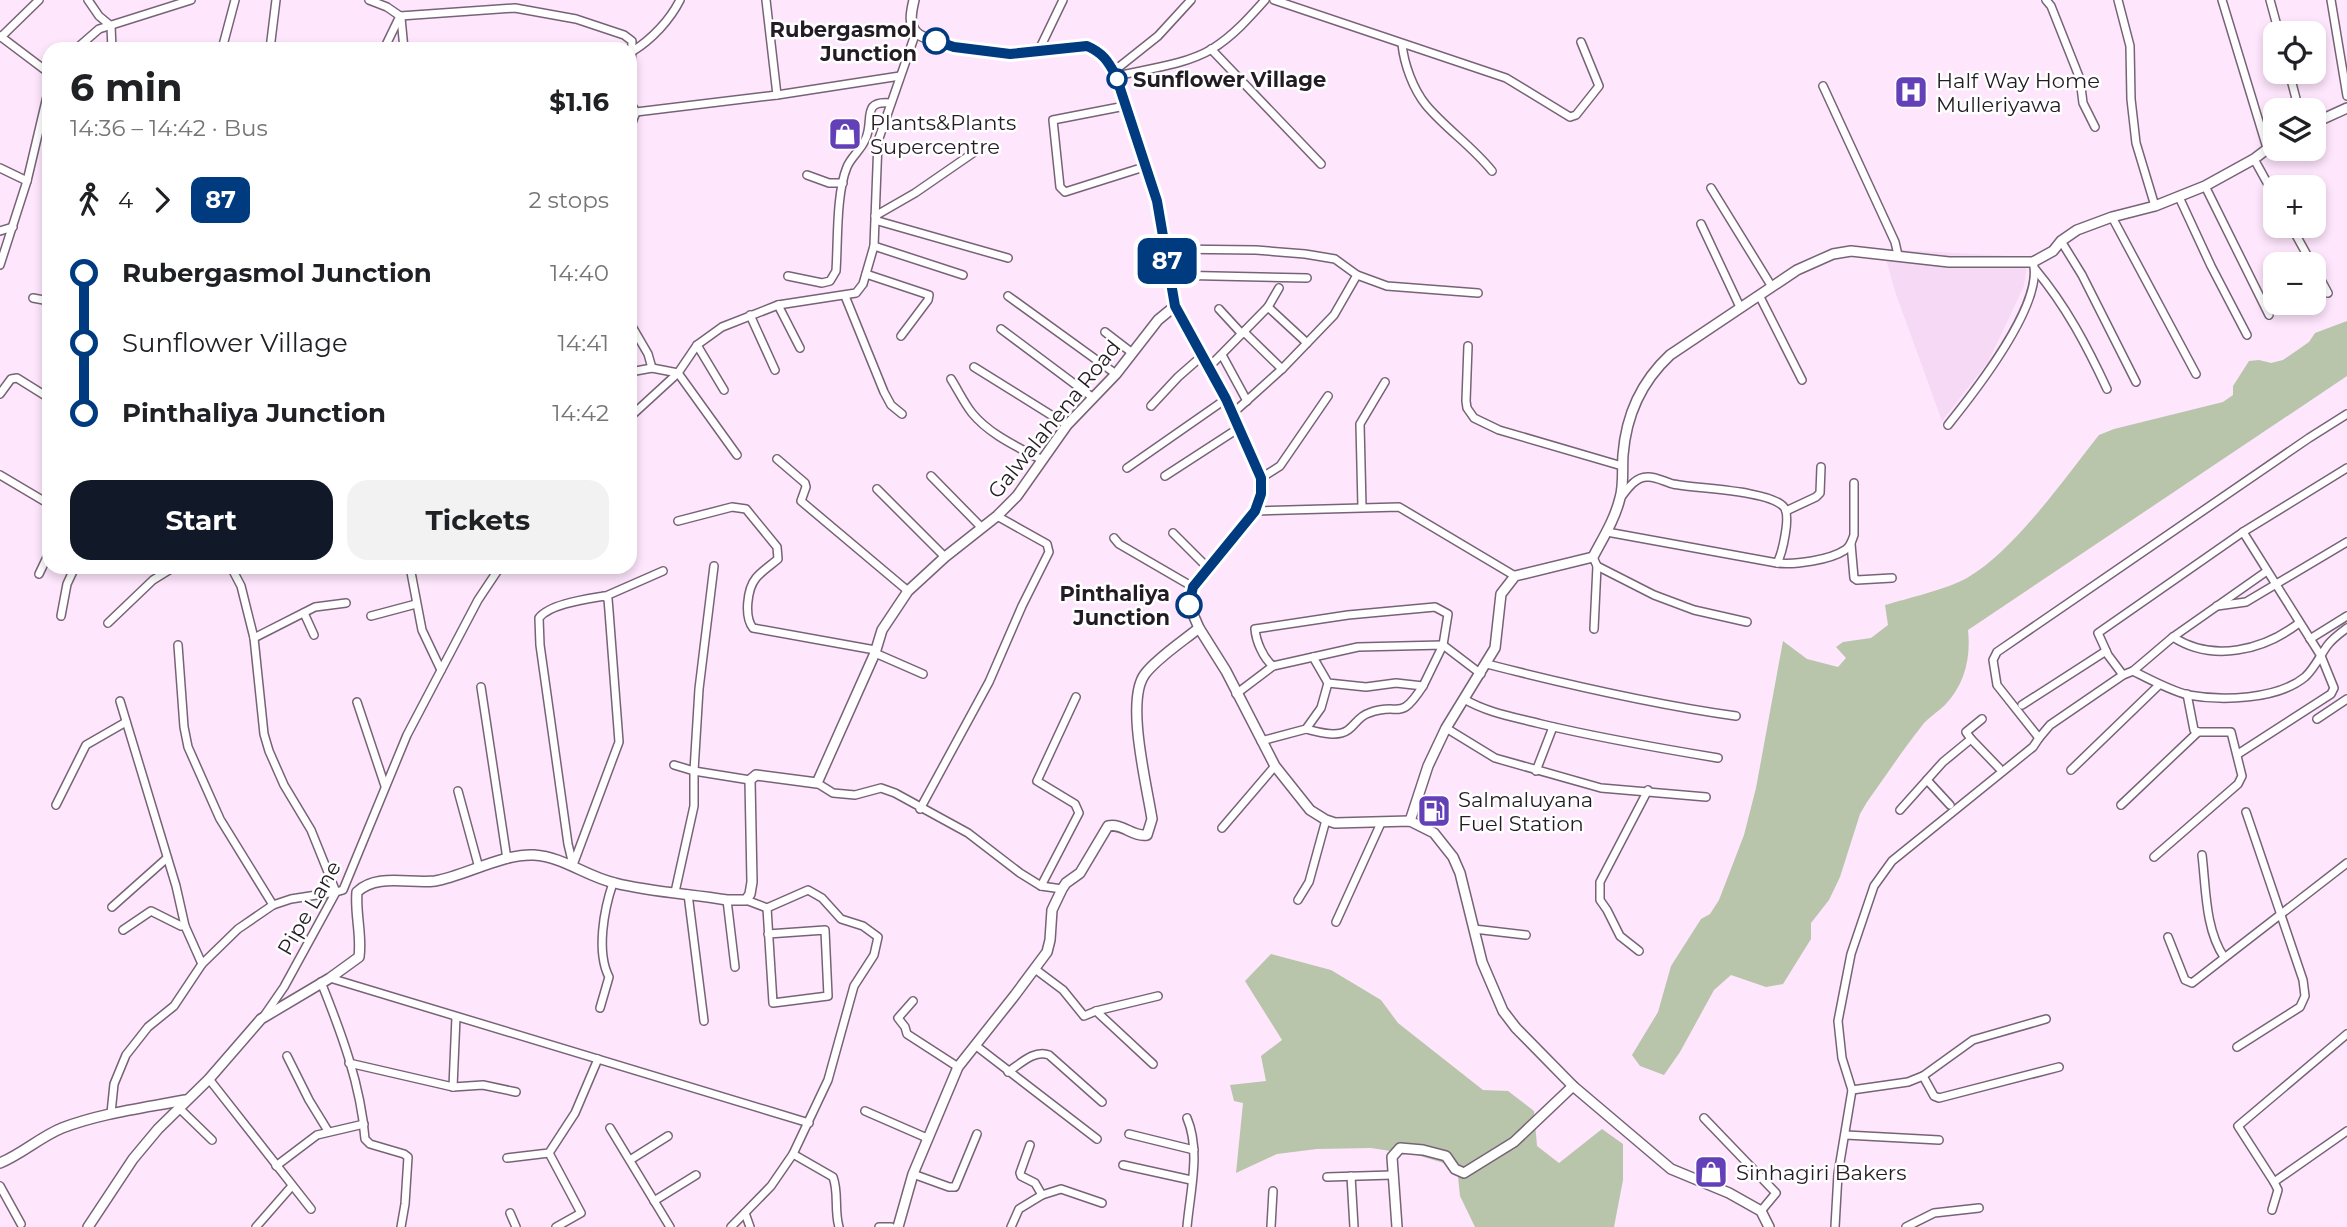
<!DOCTYPE html>
<html lang="en">
<head>
<meta charset="utf-8">
<style>
	body { margin:0; font-family:Montserrat,sans-serif; background:#f2f2f2; color:#202124; height:100vh; display:flex; flex-direction:column; font-size:26px; white-space:nowrap }
	* { box-sizing:border-box; margin:0 }
	p { font-size:23px; color:#757577 }
	.icon { flex:none; width:38px; height:38px; fill:none; stroke:currentColor; stroke-width:2; stroke-linecap:round; stroke-linejoin:round }
	.map { position:relative; flex:1; overflow:hidden }
	.side { position:absolute; left:42px; top:42px; width:595px; height:532px; display:flex; flex-direction:column; background:#fff; border-radius:21px; box-shadow:0 4px 10px #0003 }
	.side>* { flex:none }
	.badge { padding:0 14px; border-radius:10px; font-size:24px; line-height:46px }
	.buttons { position:absolute; left:2263px; top:21px; display:grid; gap:14px }
	.buttons a { display:grid; place-items:center; width:63px; height:63px; border-radius:14px; background:#fff; box-shadow:0 4px 10px #0003; font-size:35px }
	.map>.badge { position:absolute; translate:-50% -50%; box-shadow:0 0 0 4px #fff }
	.legs { display:flex; align-items:center; gap:10px; height:77px; padding:0 28px; font-size:23px }
	.legs p { margin-inline-start:auto }
	.overview { display:flex; align-items:center; justify-content:space-between; height:119px; padding:0 28px }
	h1 { font-size:38px; font-weight:700; line-height:52px }
	.button { display:flex; gap:14px; margin-top:auto; padding:14px 28px }
	.button a { flex:1; height:80px; border-radius:21px; background:#111827; color:#fff; font-size:28px; font-weight:700; line-height:80px; text-align:center }
	.button a+a { background:#f2f2f2; color:#202124 }
	ul { padding:0 28px; list-style:none }
	li { display:flex; align-items:center; gap:24px; height:70px; font-size:26px }
	li i { display:grid; place-items:center; width:10px; height:100%; margin:0 9px; background:currentColor }
	li i::after { content:''; width:18px; height:18px; margin:-9px; border:5px solid; border-radius:50%; background:#fff }
	li p { margin-inline-start:auto }
	li:first-child i { background:linear-gradient(#0000 50%,currentColor 0) }
	li:last-child i { background:linear-gradient(currentColor 50%,#0000 0) }
	.map>svg:first-child { display:block }
	.built { fill:#f6d9f5 }
	.green { fill:#b8c5aa }
	.lines { fill:none; stroke-linecap:round; stroke-linejoin:round }
	.minor-casing { stroke:#776376; stroke-width:10 }
	.tertiary-casing { stroke:#776376; stroke-width:12 }
	.minor { stroke:#fff; stroke-width:7 }
	.tertiary { stroke:#fff; stroke-width:9 }
	.line-1-casing { stroke:#fff; stroke-width:16 }
	.line-1 { stroke:#003b80; stroke-width:10 }
	.stop-1-dot { fill:#fff; stroke:#003b80; stroke-width:3.5 }
	.labels { text-anchor:middle; dominant-baseline:central; stroke-width:5; stroke-linejoin:round; paint-order:stroke }
	.stop-label { font-size:21px; font-weight:bold; fill:#241c24; stroke:#fff; text-anchor:end }
	.poi-label { font-size:21px; fill:#241c24; stroke:#fff; text-anchor:start }
	.street-label { font-size:21px; fill:#241c24; stroke:#fff }
</style>
</head>
<body>
<div class="map">
<svg width="2347" height="1227" viewBox="0 0 2347 1227">
	<rect width="100%" height="100%" fill="#fee6fd"/>
	<polygon class="built" points="1883,249 2028,257 2024,286 1988,362 1942,421 1896,294"/>
	<g class="green">
		<path d="M2347 321V376L1968 630C1971 657 1965 684 1945 705 1937 713 1927 718 1921 727 1902 751 1885 777 1867 802L1860 814 1840 877 1829 900 1811 923V939L1783 984 1766 987 1731 975 1714 990 1680 1052 1664 1075 1640 1066 1632 1055 1658 1012 1671 966 1701 919 1710 914 1719 900 1744 835 1756 788 1783 641 1807 659 1838 667 1846 658 1836 647 1843 642 1871 638 1888 625 1885 605C1909 598 1947 589 1967 578 2015 550 2064 479 2099 435L2114 429 2223 402 2233 395V386L2249 361 2259 360 2271 363 2283 360 2309 342 2315 333Z"/>
		<polygon points="1271,954 1331,970 1381,1000 1398,1023 1483,1090 1508,1091 1534,1111 1537,1146 1559,1163 1602,1129 1623,1144 1623,1180 1614,1227 1475,1227 1460,1196 1457,1167 1417,1155 1371,1148 1317,1149 1277,1154 1236,1173 1243,1103 1234,1101 1230,1085 1266,1081 1261,1056 1282,1040 1245,981"/>
	</g>
	<g class="lines">
		<defs>
			<g id="minor">
				<polyline points="88,0 99,16 111,26"/>
				<polyline points="369,0 387,7 400,16 515,8 576,19 624,35 632,41 630,102 636,112 777,95 900,76"/>
				<polyline points="766,0 777,95"/>
				<polyline points="1274,0 1506,78 1570,117 1576,115 1599,86 1581,42"/>
				<polyline points="2046,0 2051,6 2080,79 2083,103 2095,127"/>
				<polyline points="2118,0 2130,46 2131,99 2136,143 2155,206"/>
				<polyline points="2222,0 2267,148"/>
				<polyline points="2270,0 2279,33"/>
				<polyline points="2331,0 2347,96"/>
				<polyline points="401,18 404,49"/>
				<polyline points="111,26 112,49"/>
				<polyline points="0,36 49,73"/>
				<polyline points="1,37 39,0"/>
				<path d="M1402 44C1404 64 1413 89 1426 105 1445 128 1472 146 1492 171"/>
				<polyline points="76,49 99,29 191,0"/>
				<polyline points="222,49 235,0"/>
				<polyline points="270,49 276,0"/>
				<polyline points="384,49 400,16"/>
				<polyline points="1211,49 1321,164"/>
				<polyline points="1039,50 1063,0"/>
				<path d="M633 51C652 39 670 20 680 0"/>
				<polyline points="1114,71 1158,36 1191,0"/>
				<polyline points="2289,72 2299,110"/>
				<path d="M1116 76C1147 69 1185 65 1212 49 1233 36 1249 18 1265 0"/>
				<polyline points="1823,86 1895,242 1898,255"/>
				<polyline points="1125,106 1053,120 1060,187 1065,192 1144,167"/>
				<polyline points="630,128 636,112"/>
				<polyline points="973,153 915,193 875,216 878,221 1008,258"/>
				<polyline points="2254,159 2275,197"/>
				<polyline points="0,168 27,181"/>
				<polyline points="807,175 829,183 843,183"/>
				<polyline points="2205,186 2269,315"/>
				<polyline points="1711,188 1772,287"/>
				<polyline points="2179,197 2211,266 2247,335"/>
				<polyline points="2112,217 2196,374"/>
				<polyline points="1701,224 1740,307"/>
				<polyline points="2291,226 2312,264"/>
				<polyline points="0,231 13,227"/>
				<polyline points="2061,241 2082,275 2136,382"/>
				<polyline points="874,246 963,275"/>
				<polyline points="1166,249 1256,250 1305,254 1335,259 1357,275 1387,286 1478,293"/>
				<polyline points="0,265 27,181 49,88"/>
				<polyline points="2314,267 2328,293"/>
				<path d="M2035 269C2066 306 2087 346 2107 389"/>
				<polyline points="866,274 929,295 928,300 901,336"/>
				<polyline points="1169,275 1307,278"/>
				<path d="M788 276 822 283 830 281 836 271C838 243 836 193 847 167 851 157 861 150 865 140 875 122 860 100 890 103"/>
				<polyline points="1759,295 1802,380"/>
				<polyline points="845,296 884,392 891,405 902,414"/>
				<polyline points="1008,296 1116,374"/>
				<polyline points="33,298 49,301"/>
				<polyline points="778,305 800,348"/>
				<polyline points="1268,307 1279,288"/>
				<polyline points="1219,309 1242,334"/>
				<polyline points="750,315 775,370"/>
				<polyline points="630,323 648,354 652,368 630,372"/>
				<polyline points="1001,329 1092,397"/>
				<polyline points="1105,332 1131,352"/>
				<polyline points="1244,332 1282,369"/>
				<polyline points="697,345 724,390"/>
				<polyline points="1468,346 1466,401 1467,408 1474,418 1499,430 1622,466"/>
				<polyline points="1222,355 1247,401"/>
				<polyline points="974,367 1067,425"/>
				<polyline points="1209,367 1268,307 1307,343"/>
				<polyline points="652,368 678,373 737,455"/>
				<path d="M951 379C958 390 964 403 972 413 990 435 1018 447 1042 460"/>
				<polyline points="0,394 11,379 17,378 49,398"/>
				<polyline points="1151,406 1178,377 1202,356"/>
				<polyline points="1232,414 1282,369 1334,315 1357,275"/>
				<polyline points="630,417 678,373 697,345 722,327 778,305 856,293 863,284 874,246 878,141 916,32"/>
				<path d="M1948 425C1973 394 2045 303 2033 262"/>
				<polyline points="777,459 805,483 806,487 801,501 908,591"/>
				<polyline points="1127,468 1226,399"/>
				<polyline points="0,475 49,504"/>
				<polyline points="931,476 982,528"/>
				<polyline points="1165,476 1239,428"/>
				<polyline points="1261,478 1280,466 1328,396"/>
				<polyline points="877,489 945,557"/>
				<path d="M1622 496C1628 488 1636 477 1647 477 1655 476 1665 482 1673 484 1698 489 1766 490 1783 506 1792 514 1782 554 1777 563"/>
				<polyline points="1362,507 1360,424 1385,382"/>
				<polyline points="1255,511 1399,507 1515,576"/>
				<polyline points="1786,511 1816,497 1820,493 1821,467"/>
				<path d="M678 521 732 507 746 509 777 547 778 559C771 565 762 571 756 578 747 589 744 617 753 628L875 650"/>
				<path d="M1607 532 1777 563C1795 565 1830 560 1845 550 1850 547 1852 541 1854 535V483"/>
				<polyline points="1173,533 1208,568"/>
				<polyline points="1114,538 1119,544 1193,587"/>
				<polyline points="1851,544 1854,578 1857,580 1892,578"/>
				<polyline points="1593,557 1597,566 1654,595 1694,610 1747,622"/>
				<polyline points="410,567 422,630 441,670"/>
				<polyline points="39,574 49,553"/>
				<path d="M604 596 608 599 609 611 619 742 573 865 568 844 540 645 539 618C549 604 587 599 604 596Z"/>
				<polyline points="606,596 663,571"/>
				<polyline points="2217,606 2246,602 2347,542"/>
				<polyline points="304,613 314,635"/>
				<polyline points="61,616 67,584 75,567"/>
				<polyline points="371,616 416,604"/>
				<polyline points="108,623 153,580 174,567"/>
				<polyline points="1594,629 1597,566"/>
				<path d="M2173 637C2213 663 2264 650 2299 623"/>
				<polyline points="254,638 315,607 346,603"/>
				<polyline points="2310,639 2347,616"/>
				<polyline points="178,645 184,727 188,747 220,819 273,905"/>
				<polyline points="875,653 923,674"/>
				<path d="M1487 664C1569 685 1652 704 1736 716"/>
				<path d="M1273 666C1263 658 1256 641 1255 629L1348 615 1435 607 1448 614 1443 645 1423 686 1396 683 1366 687 1328 683 1313 657"/>
				<polyline points="2133,671 2173,637 2267,571"/>
				<polyline points="2123,675 2108,655 2098,633 2243,532 2347,468"/>
				<polyline points="481,687 507,859"/>
				<polyline points="1236,694 1273,666 1358,647 1443,645 1481,674"/>
				<path d="M1464 699C1488 713 1514 717 1541 724 1599 738 1658 748 1718 758"/>
				<polyline points="120,701 176,886 185,926 202,964"/>
				<polyline points="357,702 385,786"/>
				<polyline points="2022,705 2106,651"/>
				<polyline points="2317,719 2347,699"/>
				<polyline points="1446,728 1495,758 1601,788 1706,797"/>
				<path d="M1306 729C1318 732 1337 738 1348 730 1356 724 1359 716 1369 713 1401 701 1398 724 1423 686"/>
				<path d="M2039 738 2050 725 2123 675 2133 671C2151 680 2169 690 2188 695 2221 701 2277 700 2305 677 2314 669 2320 656 2327 646 2332 639 2340 633 2347 628"/>
				<polyline points="1971,739 1999,768"/>
				<polyline points="1261,741 1306,729 1321,708 1328,683"/>
				<polyline points="2238,754 2331,694 2334,688 2321,656 2243,532"/>
				<polyline points="674,765 694,771 750,780"/>
				<polyline points="2071,770 2159,685"/>
				<polyline points="1536,771 1553,727"/>
				<polyline points="1927,780 1950,805"/>
				<polyline points="817,783 833,793 855,795 881,788 895,793 968,833 1020,873 1041,886 1062,889"/>
				<polyline points="458,791 479,868"/>
				<polyline points="56,805 86,745 126,722"/>
				<polyline points="2121,805 2198,732"/>
				<polyline points="920,809 989,682 1022,606 1049,552 1047,544 997,516"/>
				<polyline points="1900,810 1943,762 1971,739 1966,732 1982,719"/>
				<polyline points="1222,828 1275,766"/>
				<path d="M2202 855C2206 888 2205 929 2224 957"/>
				<polyline points="2154,857 2238,784 2242,776 2231,732 2198,732 2194,730 2187,694"/>
				<polyline points="1041,886 1079,813 1075,804 1037,781 1076,697"/>
				<polyline points="675,892 694,806 694,771 699,689 714,566"/>
				<polyline points="688,894 704,1021"/>
				<polyline points="727,900 735,967"/>
				<polyline points="1298,900 1309,882 1326,820"/>
				<polyline points="112,907 167,858"/>
				<polyline points="767,908 773,1003 828,996 825,930 768,934"/>
				<polyline points="1336,922 1381,823"/>
				<polyline points="1474,929 1526,935"/>
				<polyline points="123,930 151,911 181,926 185,926"/>
				<polyline points="2168,937 2185,980 2192,983 2347,863"/>
				<polyline points="1639,951 1620,936 1607,910 1600,900 1600,882 1648,790"/>
				<polyline points="1035,969 1063,990 1084,1016 1096,1011 1158,996"/>
				<polyline points="330,978 809,1123"/>
				<path d="M321 982C341 1032 361 1085 365 1139L370 1144 404 1154 408 1157 405 1204 401 1227"/>
				<polyline points="913,1001 898,1018 905,1027 907,1034 958,1067"/>
				<path d="M600 1008 609 977C596 952 604 909 613 883"/>
				<polyline points="1096,1011 1153,1064"/>
				<polyline points="264,1016 284,987 336,892 343,890 407,735 478,600 500,567"/>
				<polyline points="2347,1034 2238,1126 2274,1182 2347,1131"/>
				<polyline points="975,1045 1097,1139"/>
				<polyline points="2237,1047 2300,1007 2305,996 2303,980 2246,812"/>
				<polyline points="287,1056 309,1100 328,1131"/>
				<polyline points="349,1063 453,1087 483,1085 516,1092"/>
				<path d="M1008 1072C1020 1064 1035 1049 1049 1055L1102 1102"/>
				<polyline points="1923,1076 1934,1096 1939,1098 2059,1067"/>
				<polyline points="209,1079 311,1209"/>
				<polyline points="453,1087 456,1017"/>
				<polyline points="1852,1090 1908,1082 1923,1076 1973,1040 2046,1019"/>
				<polyline points="179,1108 212,1140"/>
				<polyline points="865,1111 927,1138"/>
				<polyline points="111,1113 114,1084 126,1055 148,1027 174,1006 202,964 238,929 273,905 291,899 336,892 311,830 284,785 269,751 264,734 254,638 241,586 231,567"/>
				<polyline points="1704,1118 1776,1193 1761,1211"/>
				<polyline points="610,1128 670,1227"/>
				<polyline points="1129,1134 1194,1150"/>
				<polyline points="1846,1135 1939,1140"/>
				<polyline points="1030,1145 1020,1173 1021,1176 1035,1183 1042,1195"/>
				<polyline points="549,1153 581,1213 556,1227"/>
				<path d="M793 1154 833 1177C839 1193 834 1210 839 1227"/>
				<polyline points="507,1158 549,1153 575,1113 598,1059"/>
				<polyline points="630,1160 668,1136"/>
				<polyline points="1123,1165 1191,1180"/>
				<polyline points="276,1166 317,1135 364,1124"/>
				<polyline points="913,1174 949,1187 955,1187 977,1134"/>
				<polyline points="1351,1176 1354,1227"/>
				<polyline points="1327,1177 1392,1175"/>
				<polyline points="0,1186 21,1224"/>
				<polyline points="654,1201 696,1175"/>
				<polyline points="2272,1210 2278,1190 2274,1182"/>
				<polyline points="510,1213 516,1227"/>
				<polyline points="745,1213 750,1227"/>
				<polyline points="256,1227 291,1187"/>
				<polyline points="731,1227 771,1186 793,1154 828,1080 854,986 874,955 878,937 863,926 841,919 822,898 808,890 767,908 746,900"/>
				<polyline points="879,1227 891,1227"/>
				<polyline points="1011,1227 1019,1209 1042,1195 1061,1189 1102,1203"/>
				<path d="M1187 1227C1190 1192 1201 1151 1187 1118"/>
				<polyline points="1271,1227 1273,1191"/>
				<polyline points="1835,1227 1838,1174 1852,1090 1842,1058 1838,1021 1851,954 1874,886 1892,861 2033,747 2039,738 1997,685 1993,660 1997,652 2309,438 2347,414"/>
				<polyline points="1906,1227 1934,1213 1979,1208"/>
			</g>
			<g id="tertiary">
				<path d="M914 0C912 9 908 24 916 32 921 38 933 40 940 43 992 60 1035 51 1087 46 1103 53 1108 61 1116 76L1157 200 1175 306 1226 399 1261 478V493L1255 511 1193 587 1189 605 1199 628 1226 671 1275 766 1310 810 1326 820 1335 823 1410 821 1434 833 1453 857 1460 873 1482 962 1503 1011 1516 1028 1573 1086 1671 1169 1729 1193 1761 1211 1769 1227"/>
				<polyline points="2314,123 2347,108"/>
				<path d="M1410 821 1428 766 1446 728 1495 648 1501 594 1515 576 1593 557C1603 538 1615 519 1620 498 1624 485 1622 469 1623 455 1626 416 1641 382 1670 355L1797 270 1833 254 1851 251 1949 262H2033L2053 251 2061 241 2077 230 2112 217 2155 206 2205 186 2254 159 2275 143"/>
				<path d="M0 1163C22 1154 40 1137 62 1128 101 1113 144 1108 185 1100"/>
				<path d="M88 1227 133 1159 158 1129 209 1079 261 1019 330 978 359 957C362 935 355 914 357 892 377 873 409 884 435 881 464 876 504 853 534 855 564 857 587 877 615 883 650 892 691 894 727 900H746L750 894 752 882 750 780 756 775 817 783 875 653 882 630 908 591 945 557 997 516 1017 496 1067 425 1116 374 1158 320 1175 306"/>
				<path d="M898 1227 913 1174 958 1067 1015 995 1047 952 1050 940 1052 910 1062 889 1066 883 1080 873 1108 826C1123 823 1132 837 1147 835L1152 819C1147 786 1125 700 1145 674 1157 658 1183 641 1199 628"/>
				<polyline points="1397,1227 1392,1157 1400,1148 1423,1150 1446,1156 1455,1169 1464,1173 1514,1142 1573,1086"/>
			</g>
		</defs>
		<use href="#minor" class="minor-casing"/>
		<use href="#tertiary" class="tertiary-casing"/>
		<use href="#minor" class="minor"/>
		<use href="#tertiary" class="tertiary"/>
	</g>
	<g class="lines">
		<defs>
			<path id="line-1" d="M936 41 954 47 1010 54 1087 46C1103 53 1108 61 1116 76L1157 201 1175 306 1226 399 1261 478V494L1255 511 1193 587 1189 605"/>
		</defs>
		<use href="#line-1" class="line-1-casing"/>
		<use href="#line-1" class="line-1"/>
	</g>
	<defs>
		<symbol id="hospital-square" viewBox="-11 -11 22 22"><rect x="-9" y="-9" width="18" height="18" rx="4" fill="#6340b8" stroke="#fff"/><path d="M-5-5h3v3.5h4V-5h3V5h-3V1.5h-4V5h-3Z" fill="#fff"/></symbol>
		<symbol id="shop-square" viewBox="-11 -11 22 22"><rect x="-9" y="-9" width="18" height="18" rx="4" fill="#6340b8" stroke="#fff"/><path d="M-5-2.5h2.3a2.7 3.5 0 0 1 5.4 0H5L5.5 6h-11ZM-1.5-2.5h3a1.5 2.3 0 0 0-3 0Z" fill="#fff"/></symbol>
		<symbol id="fuel-square" viewBox="-11 -11 22 22"><rect x="-9" y="-9" width="18" height="18" rx="4" fill="#6340b8" stroke="#fff"/><path d="M-5.5-6h7V0h2V4h1.3V-2.5L3-4.5l.8-.8L6-3V5H2.5V1h-1V6h-7ZM-4.2-4.7v3.2H.2V-4.7Z" fill="#fff"/></symbol>
	</defs>
	<g fill-rule="evenodd">
		<use href="#hospital-square" x="1892" y="73" width="38" height="38"/>
		<use href="#shop-square" x="826" y="115" width="38" height="38"/>
		<use href="#fuel-square" x="1415" y="792" width="38" height="38"/>
		<use href="#shop-square" x="1692" y="1153" width="38" height="38"/>
	</g>
	<g class="stop-1-dot">
		<circle cx="936" cy="41" r="12"/>
		<circle cx="1117" cy="79" r="9"/>
		<circle cx="1189" cy="605" r="12"/>
	</g>
	<g class="labels">
		<g class="stop-label">
			<text x="917" y="29">Rubergasmol<tspan x="917" dy="24">Junction</tspan></text>
			<text x="1133" y="79" text-anchor="start">Sunflower Village</text>
			<text x="1170" y="593">Pinthaliya<tspan x="1170" dy="24">Junction</tspan></text>
		</g>
		<g class="poi-label">
			<text x="1936" y="80">Half Way Home<tspan x="1936" dy="24">Mulleriyawa</tspan></text>
			<text x="870" y="122">Plants&amp;Plants<tspan x="870" dy="24">Supercentre</tspan></text>
			<text x="1458" y="799">Salmaluyana<tspan x="1458" dy="24">Fuel Station</tspan></text>
			<text x="1736" y="1172">Sinhagiri Bakers</text>
		</g>
		<g class="street-label">
			<text transform="translate(1054 419) rotate(-51)">Galwalahena Road</text>
			<text transform="translate(309 908) rotate(-60)">Pipe Lane</text>
		</g>
	</g>
</svg>
<div class="buttons">
<a><svg class="icon" aria-label="locate" viewBox="0 0 24 24"><circle cx="12" cy="12" r="6"/><path d="M12 2v4M12 18v4M2 12h4M18 12h4"/></svg></a>
<a><svg class="icon" aria-label="layers" viewBox="0 0 24 24"><path d="M12 4l9 5-9 5-9-5zM3 14l9 5 9-5"/></svg></a>
<a>+</a>
<a>−</a>
</div>
<b class="badge" style="left:1167px;top:261px;background:#003b80;color:#fff">87</b>
<section class="side">
<div class="overview"><div><h1>6 min</h1><p>14:36 – 14:42 · Bus</p></div><b>$1.16</b></div>
<div class="legs"><svg class="icon" aria-label="walk" viewBox="0 0 24 24"><circle cx="13" cy="4" r="2"/><path d="M13 8l-2 6 4 7M11 14l-3 7M7 12l3-4h3l4 4"/></svg>4<svg class="icon" aria-label="forward" viewBox="0 0 24 24"><path d="M9 5l7 7-7 7"/></svg><b class="badge" style="background:#003b80;color:#fff">87</b><p>2 stops</p></div>
<ul>
<li><i style="color:#003b80"></i><b>Rubergasmol Junction</b><p>14:40</p></li>
<li><i style="color:#003b80"></i><span>Sunflower Village</span><p>14:41</p></li>
<li><i style="color:#003b80"></i><b>Pinthaliya Junction</b><p>14:42</p></li>
</ul>
<div class="button"><a>Start</a><a>Tickets</a></div>
</section>
</div>
</body>
</html>
